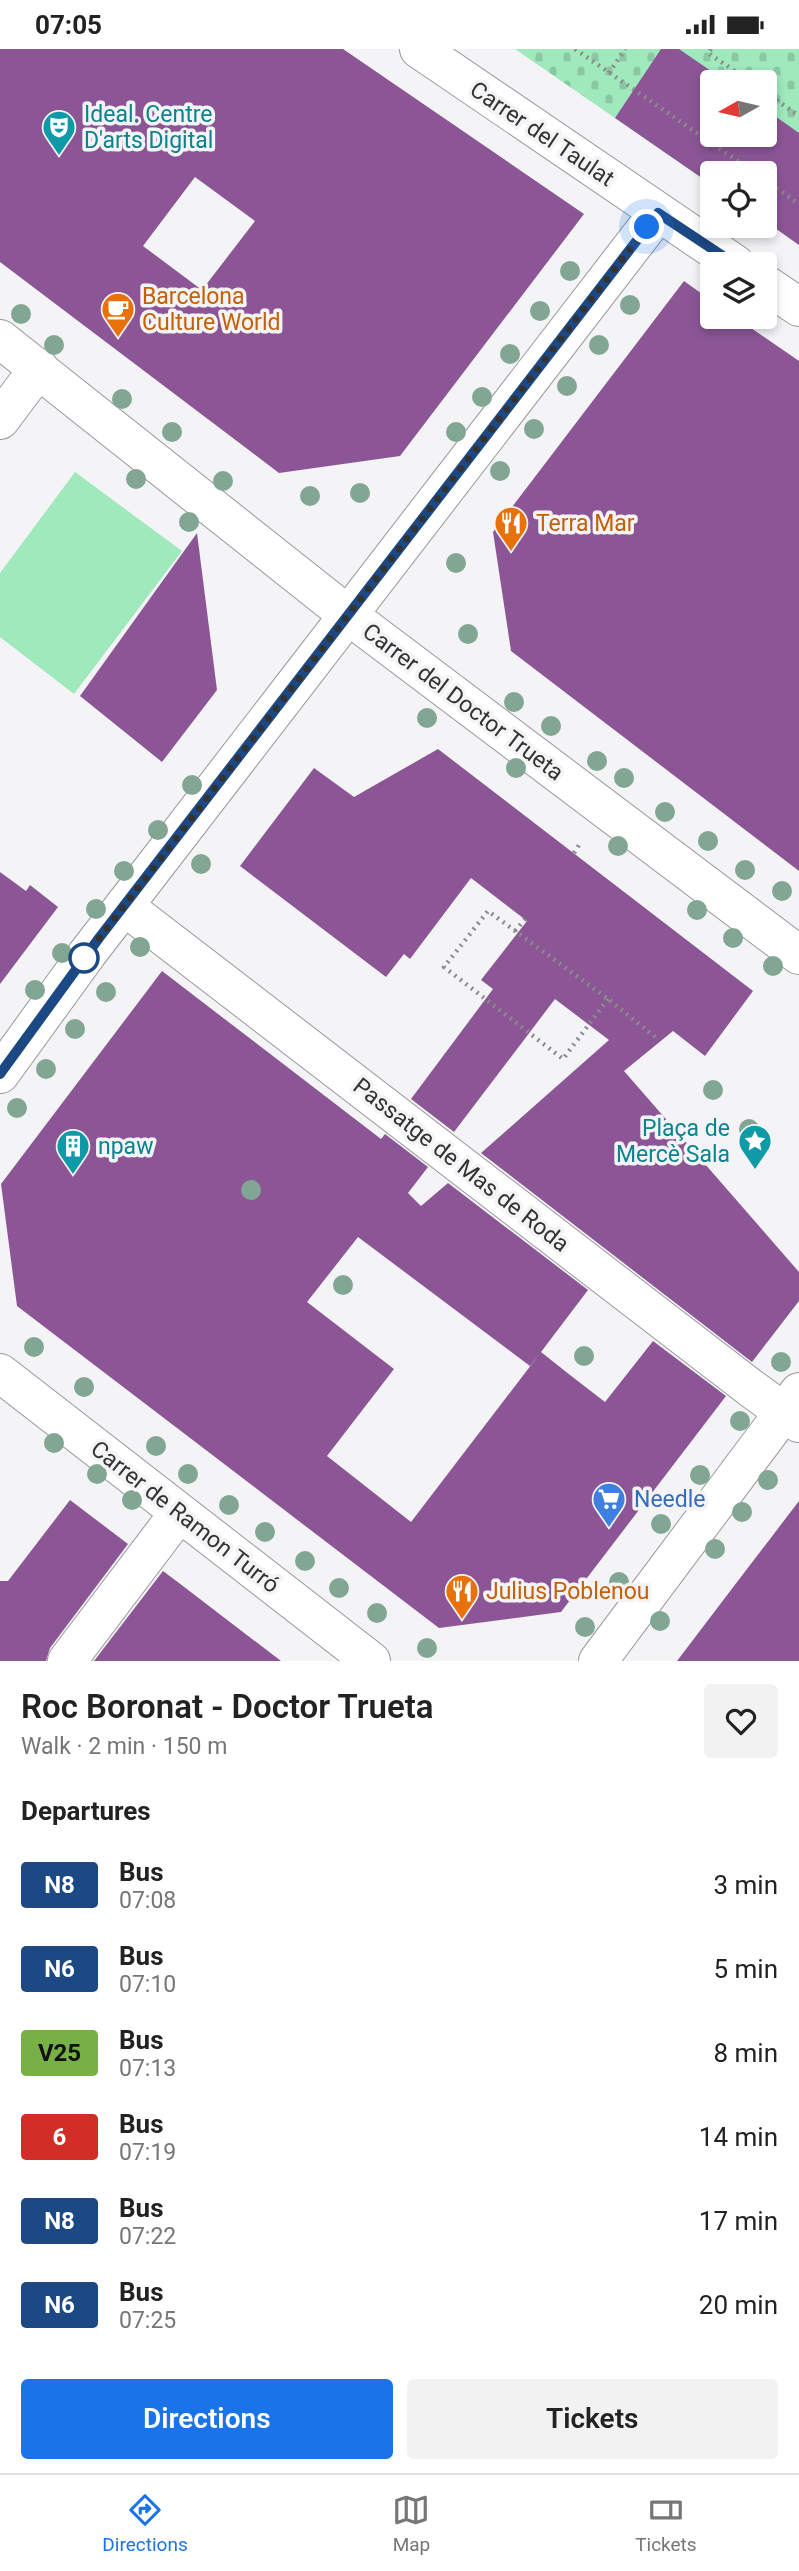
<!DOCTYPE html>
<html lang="en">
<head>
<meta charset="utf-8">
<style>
	body { margin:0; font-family:Roboto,sans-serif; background:#f2f2f2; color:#222; height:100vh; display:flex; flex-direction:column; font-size:26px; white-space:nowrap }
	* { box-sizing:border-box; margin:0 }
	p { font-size:23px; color:#767676 }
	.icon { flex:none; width:38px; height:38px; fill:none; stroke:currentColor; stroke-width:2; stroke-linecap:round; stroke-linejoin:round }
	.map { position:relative; height:1612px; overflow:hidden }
	.details { display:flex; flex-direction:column; background:#fff; flex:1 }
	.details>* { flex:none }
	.badge { padding:0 14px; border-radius:5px; font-size:24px; line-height:46px }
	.needle { width:46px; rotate:262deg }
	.tools { position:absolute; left:700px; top:21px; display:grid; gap:14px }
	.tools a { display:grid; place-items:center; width:77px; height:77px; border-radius:7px; background:#fff; box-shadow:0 4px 10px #0003; font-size:35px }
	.you { position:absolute; width:35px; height:35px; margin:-18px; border:5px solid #fff; border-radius:50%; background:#1a73e8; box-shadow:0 0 0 10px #1a73e833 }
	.map>.badge { position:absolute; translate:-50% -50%; box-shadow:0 0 0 4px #fff }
	h2 { padding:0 21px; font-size:26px; line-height:63px }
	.round { display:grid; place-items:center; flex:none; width:74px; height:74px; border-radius:7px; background:#f2f2f2 }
	.summary { display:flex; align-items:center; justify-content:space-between; height:119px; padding:0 21px }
	h1 { font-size:33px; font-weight:600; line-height:52px }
	.button { display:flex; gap:14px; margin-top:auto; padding:14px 21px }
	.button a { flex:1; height:80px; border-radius:7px; background:#1a73e8; color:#fff; font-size:28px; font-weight:600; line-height:80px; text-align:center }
	.button a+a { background:#f2f2f2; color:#222 }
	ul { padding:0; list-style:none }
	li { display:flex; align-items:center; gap:21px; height:84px; padding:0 21px }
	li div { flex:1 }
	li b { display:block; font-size:26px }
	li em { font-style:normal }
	li .badge { min-width:77px; font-weight:700; text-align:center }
	.status { display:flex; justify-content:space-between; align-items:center; height:49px; padding:0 35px; background:#fff; direction:ltr }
	.status svg { height:19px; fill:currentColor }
	.tabs { display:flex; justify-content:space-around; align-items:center; height:98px; border-top:2px solid #e0e0e0; background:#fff; font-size:19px; color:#767676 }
	.tabs a { display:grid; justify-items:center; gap:4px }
	.tabs .selected { color:#1a73e8 }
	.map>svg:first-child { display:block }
	.grass { fill:#9fe9bd }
	.cemetery { fill:url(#cemetery-stones); fill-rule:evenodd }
	.building { fill:#8c5696; fill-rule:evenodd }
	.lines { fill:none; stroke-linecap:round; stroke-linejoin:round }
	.minor-casing { stroke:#98989b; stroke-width:40 }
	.tertiary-casing { stroke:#98989b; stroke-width:40 }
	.path { stroke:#8b8b8c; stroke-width:4.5; stroke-dasharray:2 5; stroke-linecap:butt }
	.minor { stroke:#fff; stroke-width:38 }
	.tertiary { stroke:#fff; stroke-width:38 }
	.tree { fill:#82a694 }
	.line-casing { stroke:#fff; stroke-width:16 }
	.line { stroke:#1c4883; stroke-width:10 }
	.walk { stroke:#333334; stroke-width:7; stroke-dasharray:0 12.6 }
	.stop-dot { fill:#fff; stroke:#1c4883; stroke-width:3.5 }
	.labels { text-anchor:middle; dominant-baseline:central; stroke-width:7; stroke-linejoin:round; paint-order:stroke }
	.culture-label { font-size:23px; fill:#0d838f; stroke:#f4f4f6; text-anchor:start }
	.street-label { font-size:23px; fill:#333334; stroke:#f4f4f6 }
	.food-label { font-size:23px; fill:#c56008; stroke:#f4f4f6; text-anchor:start }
	.shop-label { font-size:23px; fill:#366cbe; stroke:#f4f4f6; text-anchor:start }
</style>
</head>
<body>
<div class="status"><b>07:05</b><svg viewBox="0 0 49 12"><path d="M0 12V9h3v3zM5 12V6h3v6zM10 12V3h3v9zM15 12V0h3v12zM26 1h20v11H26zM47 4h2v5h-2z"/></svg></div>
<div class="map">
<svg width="799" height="1612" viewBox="0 0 799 1612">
	<defs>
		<pattern id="cemetery-stones" width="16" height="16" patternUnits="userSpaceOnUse" patternTransform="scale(1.75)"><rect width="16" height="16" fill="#9fe9bd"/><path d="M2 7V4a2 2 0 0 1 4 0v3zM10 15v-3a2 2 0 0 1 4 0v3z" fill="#89c8a3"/></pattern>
	</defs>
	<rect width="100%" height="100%" fill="#f4f4f6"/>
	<polygon class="grass" points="75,423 182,502 74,645 0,588 0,524"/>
	<path class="cemetery" d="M515 0H799V196L765 172V124H712V136ZM712 33H765V86H712Z"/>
	<g class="building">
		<path d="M0 0H343L584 165 400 407 279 424 0 213ZM195 128 255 172 202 241 143 197Z"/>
		<polygon points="661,0 679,0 727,33 712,33 712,86 765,86 765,60 799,84 799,196 765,172 765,124 712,124 712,136 615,69"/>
		<polygon points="684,232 712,252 712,268 735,268 799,312 799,822 511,602 493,483"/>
		<polygon points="197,484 217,641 162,713 80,647"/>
		<polygon points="438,700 753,942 705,1007 673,982 624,1022 799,1223 799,1252 752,1313 481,1104 609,991 555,950 454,1083 411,1050 493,940 481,931 527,872 471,829 410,910 404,905 386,928 240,817 314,719 354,748"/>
		<polygon points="0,823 26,842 30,836 58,858 0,935"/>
		<path d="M162 922 381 1090 385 1085 428 1118 408 1144 421 1157 448 1134 588 1241 541 1303 570 1326 605 1353 653 1292 726 1347 561 1563 439 1579 17 1257 1 1135ZM358 1188 530 1317 541 1303 411 1473 327 1407 394 1320 307 1253Z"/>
		<polygon points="70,1451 128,1495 50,1599 46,1612 0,1612 0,1532 8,1532"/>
		<polygon points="799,1452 799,1612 677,1612 734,1537"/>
		<polygon points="163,1522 179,1534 281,1612 94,1612"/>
	</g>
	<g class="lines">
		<defs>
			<g id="minor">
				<polyline points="0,290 348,566 799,906"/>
				<polyline points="0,371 39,319"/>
				<polyline points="124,857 752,1340 799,1374"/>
				<polyline points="0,1025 87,905 658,164"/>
				<polyline points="0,1324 371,1612"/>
				<polyline points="67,1612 179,1464"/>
				<polyline points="598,1612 799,1343"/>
			</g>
			<g id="tertiary">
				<polyline points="419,0 735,215"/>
				<polyline points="765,235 799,258"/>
			</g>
		</defs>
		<use href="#minor" class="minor-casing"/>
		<use href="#tertiary" class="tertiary-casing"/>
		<g class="path">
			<polyline points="575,0 755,124"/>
			<polyline points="711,0 708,4 751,33"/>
			<polyline points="609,24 625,0"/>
			<polyline points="765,43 799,67"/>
			<polyline points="765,131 799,155"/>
			<polyline points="574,804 581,793"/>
			<polyline points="515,882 525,870"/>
			<polyline points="608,950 563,1010 444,918 488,862 608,950 659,991"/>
		</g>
		<use href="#minor" class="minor"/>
		<use href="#tertiary" class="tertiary"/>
	</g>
	<g class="tree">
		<circle cx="570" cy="222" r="10"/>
		<circle cx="630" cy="256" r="10"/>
		<circle cx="540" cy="262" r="10"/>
		<circle cx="21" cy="265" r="10"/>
		<circle cx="54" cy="296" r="10"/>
		<circle cx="599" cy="296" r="10"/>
		<circle cx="510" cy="305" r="10"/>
		<circle cx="567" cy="337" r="10"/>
		<circle cx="482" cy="348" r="10"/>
		<circle cx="122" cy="350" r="10"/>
		<circle cx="534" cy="380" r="10"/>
		<circle cx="172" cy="383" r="10"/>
		<circle cx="456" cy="383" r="10"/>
		<circle cx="500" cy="422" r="10"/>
		<circle cx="136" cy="430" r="10"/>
		<circle cx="223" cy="432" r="10"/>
		<circle cx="360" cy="444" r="10"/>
		<circle cx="310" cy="447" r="10"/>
		<circle cx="189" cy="473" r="10"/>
		<circle cx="456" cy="514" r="10"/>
		<circle cx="468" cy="585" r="10"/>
		<circle cx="514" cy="653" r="10"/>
		<circle cx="427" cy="669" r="10"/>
		<circle cx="551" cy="677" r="10"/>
		<circle cx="597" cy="712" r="10"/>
		<circle cx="516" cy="719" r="10"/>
		<circle cx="624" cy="729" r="10"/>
		<circle cx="192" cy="736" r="10"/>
		<circle cx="665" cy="763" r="10"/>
		<circle cx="158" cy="781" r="10"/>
		<circle cx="708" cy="792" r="10"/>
		<circle cx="618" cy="797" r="10"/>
		<circle cx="201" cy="815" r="10"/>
		<circle cx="745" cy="821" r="10"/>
		<circle cx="124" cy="822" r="10"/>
		<circle cx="782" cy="842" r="10"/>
		<circle cx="96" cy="860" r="10"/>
		<circle cx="697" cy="861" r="10"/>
		<circle cx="733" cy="889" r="10"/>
		<circle cx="140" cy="898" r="10"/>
		<circle cx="62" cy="904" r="10"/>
		<circle cx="773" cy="917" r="10"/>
		<circle cx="35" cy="941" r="10"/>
		<circle cx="106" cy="943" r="10"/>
		<circle cx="75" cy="980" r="10"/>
		<circle cx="46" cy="1020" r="10"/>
		<circle cx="713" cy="1041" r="10"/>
		<circle cx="17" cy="1059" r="10"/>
		<circle cx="749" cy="1080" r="10"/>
		<circle cx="251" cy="1141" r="10"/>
		<circle cx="343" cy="1236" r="10"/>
		<circle cx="34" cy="1298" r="10"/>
		<circle cx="584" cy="1307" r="10"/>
		<circle cx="781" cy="1313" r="10"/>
		<circle cx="84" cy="1338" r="10"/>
		<circle cx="740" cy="1372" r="10"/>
		<circle cx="54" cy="1394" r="10"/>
		<circle cx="156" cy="1397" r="10"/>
		<circle cx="97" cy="1425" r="10"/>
		<circle cx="188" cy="1425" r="10"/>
		<circle cx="700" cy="1426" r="10"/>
		<circle cx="768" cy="1431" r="10"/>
		<circle cx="132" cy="1451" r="10"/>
		<circle cx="229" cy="1456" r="10"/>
		<circle cx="742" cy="1463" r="10"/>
		<circle cx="661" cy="1475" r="10"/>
		<circle cx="265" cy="1483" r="10"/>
		<circle cx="715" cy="1500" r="10"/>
		<circle cx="305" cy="1512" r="10"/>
		<circle cx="619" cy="1533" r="10"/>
		<circle cx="339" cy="1539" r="10"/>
		<circle cx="377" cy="1564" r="10"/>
		<circle cx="660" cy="1572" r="10"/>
		<circle cx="585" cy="1578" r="10"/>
		<circle cx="427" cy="1599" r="10"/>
	</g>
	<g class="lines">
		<defs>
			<polyline id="line" points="0,1025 99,889 658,164 735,215"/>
		</defs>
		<use href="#line" class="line-casing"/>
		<use href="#line" class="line"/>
		<polyline class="walk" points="84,909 647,178"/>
	</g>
	<defs>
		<symbol id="theatre-pin" viewBox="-11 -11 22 30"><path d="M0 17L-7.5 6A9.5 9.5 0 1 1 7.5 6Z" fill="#0f9aa8" stroke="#f4f4f6"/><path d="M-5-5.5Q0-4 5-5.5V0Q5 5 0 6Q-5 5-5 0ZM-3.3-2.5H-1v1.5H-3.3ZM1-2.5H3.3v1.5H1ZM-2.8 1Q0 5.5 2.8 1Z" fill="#fff"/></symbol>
		<symbol id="cafe-pin" viewBox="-11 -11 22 30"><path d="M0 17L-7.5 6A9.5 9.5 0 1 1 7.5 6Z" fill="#e8710a" stroke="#f4f4f6"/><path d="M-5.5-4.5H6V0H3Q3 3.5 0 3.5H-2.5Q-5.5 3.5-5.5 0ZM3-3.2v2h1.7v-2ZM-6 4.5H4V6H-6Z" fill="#fff"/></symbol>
		<symbol id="restaurant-pin" viewBox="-11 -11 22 30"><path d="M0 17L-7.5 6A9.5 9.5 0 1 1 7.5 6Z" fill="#e8710a" stroke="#f4f4f6"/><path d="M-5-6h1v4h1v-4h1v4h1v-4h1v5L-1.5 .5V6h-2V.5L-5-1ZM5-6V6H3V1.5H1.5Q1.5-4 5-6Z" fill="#fff"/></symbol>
		<symbol id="sight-pin" viewBox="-11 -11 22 30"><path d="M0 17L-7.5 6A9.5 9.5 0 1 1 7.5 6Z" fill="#0f9aa8" stroke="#f4f4f6"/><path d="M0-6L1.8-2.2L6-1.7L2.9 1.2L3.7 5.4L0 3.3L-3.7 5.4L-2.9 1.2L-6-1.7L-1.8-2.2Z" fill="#fff"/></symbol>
		<symbol id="building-pin" viewBox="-11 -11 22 30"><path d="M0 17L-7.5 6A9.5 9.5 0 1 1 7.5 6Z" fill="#0f9aa8" stroke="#f4f4f6"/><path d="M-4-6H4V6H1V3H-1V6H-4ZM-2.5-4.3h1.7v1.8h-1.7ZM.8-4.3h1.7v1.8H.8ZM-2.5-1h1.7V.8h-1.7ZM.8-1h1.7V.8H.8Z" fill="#fff"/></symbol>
		<symbol id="supermarket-pin" viewBox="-11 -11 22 30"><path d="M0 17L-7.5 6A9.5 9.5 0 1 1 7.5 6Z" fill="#3f7fe0" stroke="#f4f4f6"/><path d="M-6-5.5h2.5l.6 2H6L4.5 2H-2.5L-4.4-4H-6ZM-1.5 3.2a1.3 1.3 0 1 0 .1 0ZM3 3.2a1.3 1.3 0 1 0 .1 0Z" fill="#fff"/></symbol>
	</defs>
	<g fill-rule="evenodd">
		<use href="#theatre-pin" x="40" y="59" width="38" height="52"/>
		<use href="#cafe-pin" x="99" y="241" width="38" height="52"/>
		<use href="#restaurant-pin" x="492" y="455" width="38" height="52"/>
		<use href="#sight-pin" x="736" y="1073" width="38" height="52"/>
		<use href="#building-pin" x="54" y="1078" width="38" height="52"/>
		<use href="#supermarket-pin" x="590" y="1431" width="38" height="52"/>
		<use href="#restaurant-pin" x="443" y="1523" width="38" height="52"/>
	</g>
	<circle class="stop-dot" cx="84" cy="909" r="14"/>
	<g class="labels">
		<g class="culture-label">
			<text x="84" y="65">Ideal. Centre<tspan x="84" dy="26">D'arts Digital</tspan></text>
			<text x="730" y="1079" text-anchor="end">Plaça de<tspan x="730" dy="26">Mercè Sala</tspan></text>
			<text x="98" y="1097">npaw</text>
		</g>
		<g class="street-label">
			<text transform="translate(542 85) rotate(34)">Carrer del Taulat</text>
			<text transform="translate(463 653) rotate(37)">Carrer del Doctor Trueta</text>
			<text transform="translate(461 1116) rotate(38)">Passatge de Mas de Roda</text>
			<text transform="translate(185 1468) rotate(38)">Carrer de Ramon Turró</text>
		</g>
		<g class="food-label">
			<text x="142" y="247">Barcelona<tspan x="142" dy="26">Culture World</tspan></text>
			<text x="536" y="474">Terra Mar</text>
			<text x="486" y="1542">Julius Poblenou</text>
		</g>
		<g class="shop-label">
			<text x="634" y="1450">Needle</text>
		</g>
	</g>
</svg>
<div class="tools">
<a><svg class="needle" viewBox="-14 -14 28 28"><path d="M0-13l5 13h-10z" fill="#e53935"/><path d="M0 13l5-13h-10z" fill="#767676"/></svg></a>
<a><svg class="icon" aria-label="locate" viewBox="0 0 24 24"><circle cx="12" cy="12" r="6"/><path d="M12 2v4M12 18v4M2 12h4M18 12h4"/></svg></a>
<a><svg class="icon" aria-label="layers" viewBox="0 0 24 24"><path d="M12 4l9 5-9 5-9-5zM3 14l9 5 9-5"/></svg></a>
</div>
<div class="you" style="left:647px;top:178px"></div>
</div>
<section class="details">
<div class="summary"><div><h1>Roc Boronat - Doctor Trueta</h1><p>Walk · 2 min · 150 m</p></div><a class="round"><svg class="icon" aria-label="heart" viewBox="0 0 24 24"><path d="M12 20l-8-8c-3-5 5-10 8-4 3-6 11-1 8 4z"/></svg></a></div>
<h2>Departures</h2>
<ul>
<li><span class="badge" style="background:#1c4883;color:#fff">N8</span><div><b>Bus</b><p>07:08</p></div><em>3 min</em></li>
<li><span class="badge" style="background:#1c4883;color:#fff">N6</span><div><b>Bus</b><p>07:10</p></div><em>5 min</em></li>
<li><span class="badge" style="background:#77b045;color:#111">V25</span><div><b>Bus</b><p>07:13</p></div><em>8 min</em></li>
<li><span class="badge" style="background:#d02e26;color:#fff">6</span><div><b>Bus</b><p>07:19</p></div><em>14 min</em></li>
<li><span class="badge" style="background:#1c4883;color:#fff">N8</span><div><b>Bus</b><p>07:22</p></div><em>17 min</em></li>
<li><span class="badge" style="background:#1c4883;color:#fff">N6</span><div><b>Bus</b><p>07:25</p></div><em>20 min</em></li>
</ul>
<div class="button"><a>Directions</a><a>Tickets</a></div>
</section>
<nav class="tabs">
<a class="selected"><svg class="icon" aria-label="directions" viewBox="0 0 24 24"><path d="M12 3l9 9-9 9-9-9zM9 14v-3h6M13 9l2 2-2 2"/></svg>Directions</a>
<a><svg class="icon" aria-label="map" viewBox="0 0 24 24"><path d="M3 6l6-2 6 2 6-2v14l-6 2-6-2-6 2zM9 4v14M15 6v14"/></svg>Map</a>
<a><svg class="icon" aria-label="tickets" viewBox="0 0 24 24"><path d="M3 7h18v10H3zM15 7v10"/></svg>Tickets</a>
</nav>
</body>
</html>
